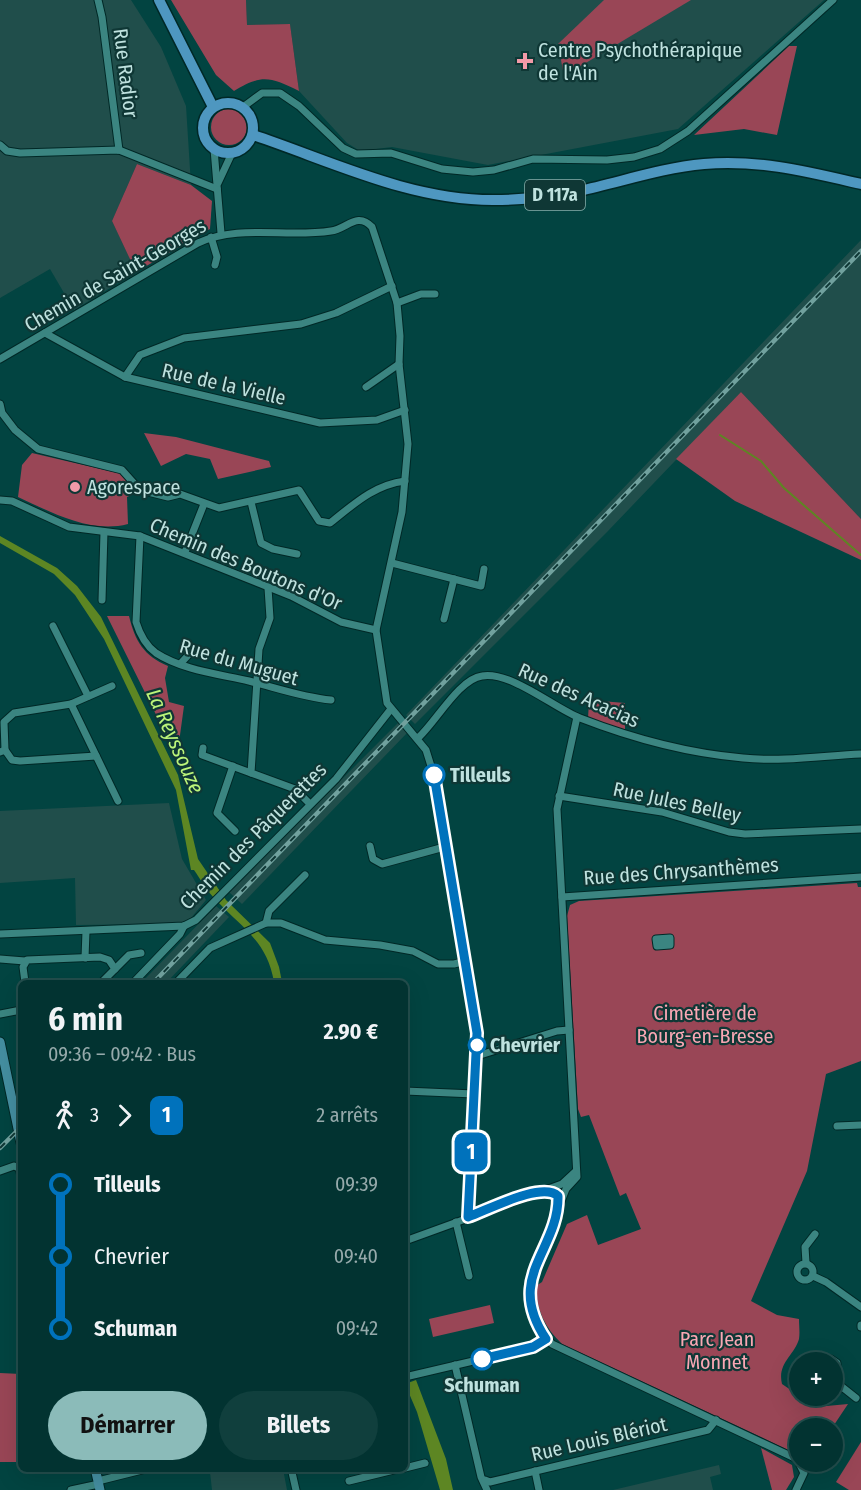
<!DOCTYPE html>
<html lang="fr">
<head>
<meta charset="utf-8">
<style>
	body { margin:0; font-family:"Fira Sans Condensed",sans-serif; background:#103f3d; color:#f1f3f6; height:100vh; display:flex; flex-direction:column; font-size:22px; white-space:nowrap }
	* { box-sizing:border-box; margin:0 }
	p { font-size:20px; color:#96aaab }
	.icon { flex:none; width:33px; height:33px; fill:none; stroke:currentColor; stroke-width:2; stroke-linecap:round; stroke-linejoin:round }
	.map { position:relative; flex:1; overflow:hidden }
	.drawer { position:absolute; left:18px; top:980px; width:390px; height:492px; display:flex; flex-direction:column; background:#023331; border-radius:9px; box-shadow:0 6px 24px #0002,0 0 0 2px #234e4d }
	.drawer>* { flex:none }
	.badge { padding:0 12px; border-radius:9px; font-size:21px; line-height:39px }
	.tools { position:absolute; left:789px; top:1352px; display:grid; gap:12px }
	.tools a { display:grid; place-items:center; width:54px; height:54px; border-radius:50%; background:#023331; box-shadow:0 6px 24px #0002,0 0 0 2px #234e4d; font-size:30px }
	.map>.badge { position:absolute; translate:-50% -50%; box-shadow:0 0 0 3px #fff }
	.legs { display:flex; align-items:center; gap:9px; height:66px; padding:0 30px; font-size:20px }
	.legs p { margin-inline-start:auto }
	.summary { display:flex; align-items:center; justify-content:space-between; height:102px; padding:0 30px }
	h1 { font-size:33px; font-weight:700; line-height:45px }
	.action { display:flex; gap:12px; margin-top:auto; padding:12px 30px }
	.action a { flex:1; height:69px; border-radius:36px; background:#8bbbb9; color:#111; font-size:24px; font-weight:700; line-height:69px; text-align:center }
	.action a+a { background:#103f3d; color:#f1f3f6 }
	ul { padding:0 30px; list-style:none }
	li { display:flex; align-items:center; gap:21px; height:72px; font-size:22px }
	li i { display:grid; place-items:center; width:9px; height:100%; margin:0 8px; background:currentColor }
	li i::after { content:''; width:15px; height:15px; margin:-8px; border:4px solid; border-radius:50%; background:#023331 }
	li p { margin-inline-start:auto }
	li:first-child i { background:linear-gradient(#0000 50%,currentColor 0) }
	li:last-child i { background:linear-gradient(currentColor 50%,#0000 0) }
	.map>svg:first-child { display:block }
	.built { fill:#204e4b }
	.green { fill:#994656 }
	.water { fill:#5d8623 }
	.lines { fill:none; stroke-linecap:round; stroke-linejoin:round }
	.stream { stroke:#5d8623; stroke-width:2 }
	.street-casing { stroke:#002826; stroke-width:9 }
	.secondary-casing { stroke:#002826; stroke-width:11 }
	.primary-casing { stroke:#002826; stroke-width:13 }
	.street { stroke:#3b8581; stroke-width:7 }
	.secondary { stroke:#448ea0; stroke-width:9 }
	.primary { stroke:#4e97c0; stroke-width:10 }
	.rail-casing { stroke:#71a19e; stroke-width:4.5 }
	.rail { stroke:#0f3735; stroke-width:2; stroke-dasharray:7; stroke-linecap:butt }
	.line-1-casing { stroke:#fff; stroke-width:14 }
	.line-1 { stroke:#0072bc; stroke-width:9 }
	.poi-dot { fill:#f39aa8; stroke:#0f3735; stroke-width:2 }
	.stop-1-dot { fill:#fff; stroke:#0072bc; stroke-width:3 }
	.labels { text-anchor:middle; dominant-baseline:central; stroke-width:4.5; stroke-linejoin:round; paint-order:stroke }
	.shield { fill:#0f3735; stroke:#8aafac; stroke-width:1.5 }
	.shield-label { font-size:18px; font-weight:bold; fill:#bfe2df }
	.poi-label { font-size:20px; fill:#bfe2df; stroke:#0f3735; text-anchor:start }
	.street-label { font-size:20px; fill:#bfe2df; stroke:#0f3735 }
	.stop-label { font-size:20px; font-weight:bold; fill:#bfe2df; stroke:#0f3735; text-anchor:start }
	.park-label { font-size:20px; fill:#faa7b4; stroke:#0f3735 }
	.water-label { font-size:21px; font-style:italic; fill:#bcf57a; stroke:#0f3735 }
</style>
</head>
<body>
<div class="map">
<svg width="861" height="1490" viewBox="0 0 861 1490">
	<rect width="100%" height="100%" fill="#024441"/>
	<g class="built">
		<polygon points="0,0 131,0 161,47 186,106 191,185 137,164 112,221 136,272 74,310 50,269 0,298"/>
		<polygon points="246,0 824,0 678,129 488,165 392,147 360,151 347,143 299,91 290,24 247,25"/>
		<polygon points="861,240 861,519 741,392 608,531 415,724 406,715"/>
		<polygon points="398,723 407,733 242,904 229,892"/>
		<polygon points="169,803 182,859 206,900 191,918 178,924 76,925 75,878 0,883 0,811"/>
		<polygon points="216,906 229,917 167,982 142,982"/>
		<polygon points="719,1465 721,1474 710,1477 713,1490 613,1490"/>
		<polygon points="203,1469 283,1469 287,1490 212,1490 210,1472 204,1473"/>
	</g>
	<g class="green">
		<path d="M171 0H246L247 25 290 24 299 91C270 77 262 74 234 91L216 75Z"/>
		<polygon points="604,0 691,0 564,76 558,44"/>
		<polygon points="789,46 797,46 777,135 744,129 694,135"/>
		<circle cx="229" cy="127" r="18"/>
		<polygon points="137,164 191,185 212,201 210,229 136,272 112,221"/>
		<polygon points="741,392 861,519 861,560 735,501 676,459"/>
		<polygon points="144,433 176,437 269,461 271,467 218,479 210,459 186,454 161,466"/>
		<path d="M32 453 122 474 134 494 127 497 128 524C90 534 51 512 18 497L22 465Z"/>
		<path d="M107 616H129C135 641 144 656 168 666L165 678 169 702 184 706 177 757Z"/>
		<polygon points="589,700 625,703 625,731 588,719"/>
		<path d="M857 883 858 887H861V1061L826 1074 807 1171 751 1301 777 1315 799 1319C799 1325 800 1333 799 1339 794 1356 777 1363 782 1384L816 1407 848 1404 832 1428H800L799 1455 562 1344C545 1328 536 1309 536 1286L542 1282 567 1224 587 1215 598 1245 641 1229 626 1193 620 1196 589 1115 581 1117 578 1109 567 916 570 905 579 901Z"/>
		<polygon points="490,1305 494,1323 433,1337 429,1319"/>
		<polygon points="0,1373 21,1374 21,1462 0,1462"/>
		<polygon points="861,1442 861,1490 849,1490 836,1482"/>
		<polygon points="761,1448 792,1465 794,1477 786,1490 772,1490"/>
	</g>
	<g class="water">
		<path d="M0 536 57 568 77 586 101 617 178 775 198 859 226 900 270 943 279 967 282 982H274C267 941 243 929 216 900 207 891 201 880 194 870H191L176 790 104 639 75 595 54 574 0 543Z"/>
		<polygon points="416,1380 446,1459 453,1490 440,1490 417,1412 405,1384"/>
	</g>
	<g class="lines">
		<polyline class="stream" points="720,435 761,461 784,488 861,555"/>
		<defs>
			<g id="street">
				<polyline points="98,0 102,17 119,150"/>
				<polyline points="243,107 262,93 280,93 299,106 343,148 356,154 391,153 442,169 473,172 494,170 533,159 607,160 634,157 660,149 688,131 833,0"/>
				<polyline points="0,145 7,151 20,153 119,150 217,189"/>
				<polyline points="214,149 221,233"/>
				<polyline points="218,183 232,153"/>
				<polyline points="211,237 217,257 215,265"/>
				<polyline points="397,303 421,294 435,294"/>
				<polyline points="45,333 125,377 320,423 377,420 405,410"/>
				<path d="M0 359 198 243C239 224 286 238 331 231 347 229 357 211 372 227L397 303 400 336 399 364 408 444 402 512 376 630 387 703 426 750 436 782 448 846 477 1033 468 1217"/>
				<polyline points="125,377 140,355 184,338 301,324 336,313 392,286"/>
				<polyline points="366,387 399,364"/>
				<path d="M0 404 2 413 15 430 38 449 122 470 140 490 168 497 180 494 219 508 299 490 319 521 330 523C354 504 374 485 405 481"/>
				<polyline points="0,500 12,501 69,527 140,536 291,596 341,622 376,630"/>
				<polyline points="251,502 261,543 273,549 297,554"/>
				<path d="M140 536 136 622C140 635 145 645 156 653 182 670 219 674 249 681 277 688 302 697 331 700"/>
				<polyline points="185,552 204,504"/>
				<polyline points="392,563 481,586 484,569"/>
				<polyline points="268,588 270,618 259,649 251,773 295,789 310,804"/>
				<polyline points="102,600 104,532"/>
				<polyline points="444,619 454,579"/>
				<polyline points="53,626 88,696"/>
				<polyline points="181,663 193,650"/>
				<polyline points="71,704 118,801"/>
				<polyline points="577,717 557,809 577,1177 566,1189 532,1274 532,1309 542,1332 552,1344 797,1459 804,1473 796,1490"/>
				<path d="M418 738C436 722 459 679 482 676 511 671 554 708 580 718 634 739 686 753 743 758 782 762 822 756 861 754"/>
				<polyline points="203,748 202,755 251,773"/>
				<polyline points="5,750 4,722 14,713 71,704 112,686"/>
				<polyline points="0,752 5,750 12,760 20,761 96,756"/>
				<polyline points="233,766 217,813 235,831"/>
				<polyline points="559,796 662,812 729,832 745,834 861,829"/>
				<polyline points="370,846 373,859 382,864 448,846"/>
				<polyline points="562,897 861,877"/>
				<polyline points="266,923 269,911 305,875"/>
				<polyline points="0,934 184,926 196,920 336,779 391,709"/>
				<polygon points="670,938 670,945 657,946 656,939"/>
				<polyline points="85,958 86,931"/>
				<polyline points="0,959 25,961"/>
				<polyline points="115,969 129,955 141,953"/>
				<polyline points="25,982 23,967 27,960 100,957 109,960 115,969 102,982"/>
				<polyline points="134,982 180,934 184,926"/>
				<polyline points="177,982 210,948 266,923 281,923 325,940 380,945 413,951 438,964 454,964 466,961"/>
				<polyline points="0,1014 21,1010"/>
				<polyline points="477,1056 557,1031 569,1030"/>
				<polyline points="405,1091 474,1094"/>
				<polyline points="837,1126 861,1125"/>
				<polyline points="0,1171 14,1166 19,1168 21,1176"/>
				<polyline points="541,1191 554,1192"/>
				<polyline points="558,1196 558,1209"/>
				<polyline points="456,1222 469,1276"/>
				<polyline points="405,1241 562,1184 576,1171"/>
				<polyline points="806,1263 805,1247 815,1234"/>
				<circle cx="805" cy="1272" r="8"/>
				<polyline points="813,1276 826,1282 861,1307"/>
				<polyline points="861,1327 861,1325"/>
				<polyline points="824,1362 831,1359 837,1363 837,1371 832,1375"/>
				<polyline points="455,1365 481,1477 487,1490"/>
				<polyline points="405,1377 533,1347 546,1339"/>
				<polyline points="832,1379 856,1398"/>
				<polyline points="291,1468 296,1490"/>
				<polyline points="405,1468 425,1463"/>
				<polyline points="535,1471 539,1490"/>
				<polyline points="485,1480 490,1482 708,1430 716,1420"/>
				<polyline points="98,1481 150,1468"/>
				<polyline points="349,1481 402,1468"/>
				<polyline points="71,1490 99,1484"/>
			</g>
			<g id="secondary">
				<polyline points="0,1042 21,1143"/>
				<polyline points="95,1468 100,1490"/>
			</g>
			<g id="primary">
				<polyline points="159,0 213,107"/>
				<circle cx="228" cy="128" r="25"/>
				<path d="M253 135C331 161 409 200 493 200 522 200 551 197 579 191 621 182 661 168 704 164 758 159 809 172 861 184"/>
			</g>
		</defs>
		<use href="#street" class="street-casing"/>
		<use href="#secondary" class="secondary-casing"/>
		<use href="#primary" class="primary-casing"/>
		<use href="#street" class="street"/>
		<use href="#secondary" class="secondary"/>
		<use href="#primary" class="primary"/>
		<defs>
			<g id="rail">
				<polyline points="154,982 861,251"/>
				<polyline points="0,1148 21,1127"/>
			</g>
		</defs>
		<use href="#rail" class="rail-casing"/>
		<use href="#rail" class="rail"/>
	</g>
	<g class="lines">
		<defs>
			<path id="line-1" d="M434 775 477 1033 468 1217C488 1210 542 1181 558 1196 559 1251 504 1276 546 1339L533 1347 482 1359"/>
		</defs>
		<use href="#line-1" class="line-1-casing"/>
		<use href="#line-1" class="line-1"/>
	</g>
	<g class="poi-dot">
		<path d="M522 52h6v6h6v6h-6v6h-6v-6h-6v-6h6z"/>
		<circle cx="75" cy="487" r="6"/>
	</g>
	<g class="stop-1-dot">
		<circle cx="434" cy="775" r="10"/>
		<circle cx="477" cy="1045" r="8"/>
		<circle cx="482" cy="1359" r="10"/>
	</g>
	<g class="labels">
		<rect class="shield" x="525" y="180" width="60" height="30" rx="4.5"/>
		<g class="shield-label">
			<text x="555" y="195">D 117a</text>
		</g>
		<g class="poi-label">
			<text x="538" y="50">Centre Psychothérapique<tspan x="538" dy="23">de l'Ain</tspan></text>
			<text x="87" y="487">Agorespace</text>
		</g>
		<g class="street-label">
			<text transform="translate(126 73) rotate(83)">Rue Radior</text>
			<text transform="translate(115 275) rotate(-30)">Chemin de Saint-Georges</text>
			<text transform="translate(224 384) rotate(13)">Rue de la Vielle</text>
			<text transform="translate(246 564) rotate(23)">Chemin des Boutons d'Or</text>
			<text transform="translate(239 662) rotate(16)">Rue du Muguet</text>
			<text transform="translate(579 695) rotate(24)">Rue des Acacias</text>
			<text transform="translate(677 802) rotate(12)">Rue Jules Belley</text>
			<text transform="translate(253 836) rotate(-45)">Chemin des Pâquerettes</text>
			<text transform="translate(681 871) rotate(-4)">Rue des Chrysanthèmes</text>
			<text transform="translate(599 1439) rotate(-13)">Rue Louis Blériot</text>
		</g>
		<g class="stop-label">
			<text x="450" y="775">Tilleuls</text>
			<text x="490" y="1045">Chevrier</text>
			<text x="482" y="1385" text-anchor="middle">Schuman</text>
		</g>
		<g class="park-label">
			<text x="705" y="1013">Cimetière de<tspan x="705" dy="23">Bourg-en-Bresse</tspan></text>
			<text x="717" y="1339">Parc Jean<tspan x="717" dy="23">Monnet</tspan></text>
		</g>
		<g class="water-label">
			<text transform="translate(175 741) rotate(66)">La Reyssouze</text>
		</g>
	</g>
</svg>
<div class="tools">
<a>+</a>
<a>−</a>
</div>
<b class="badge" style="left:471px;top:1152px;background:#0072bc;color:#fff">1</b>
<section class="drawer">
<div class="summary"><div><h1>6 min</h1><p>09:36 – 09:42 · Bus</p></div><b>2.90 €</b></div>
<div class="legs"><svg class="icon" aria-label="walk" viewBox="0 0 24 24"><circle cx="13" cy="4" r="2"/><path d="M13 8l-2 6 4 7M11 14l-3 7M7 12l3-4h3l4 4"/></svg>3<svg class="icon" aria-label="forward" viewBox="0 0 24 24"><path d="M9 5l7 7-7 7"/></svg><b class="badge" style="background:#0072bc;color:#fff">1</b><p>2 arrêts</p></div>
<ul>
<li><i style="color:#0072bc"></i><b>Tilleuls</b><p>09:39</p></li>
<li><i style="color:#0072bc"></i><span>Chevrier</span><p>09:40</p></li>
<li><i style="color:#0072bc"></i><b>Schuman</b><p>09:42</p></li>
</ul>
<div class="action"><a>Démarrer</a><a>Billets</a></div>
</section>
</div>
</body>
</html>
